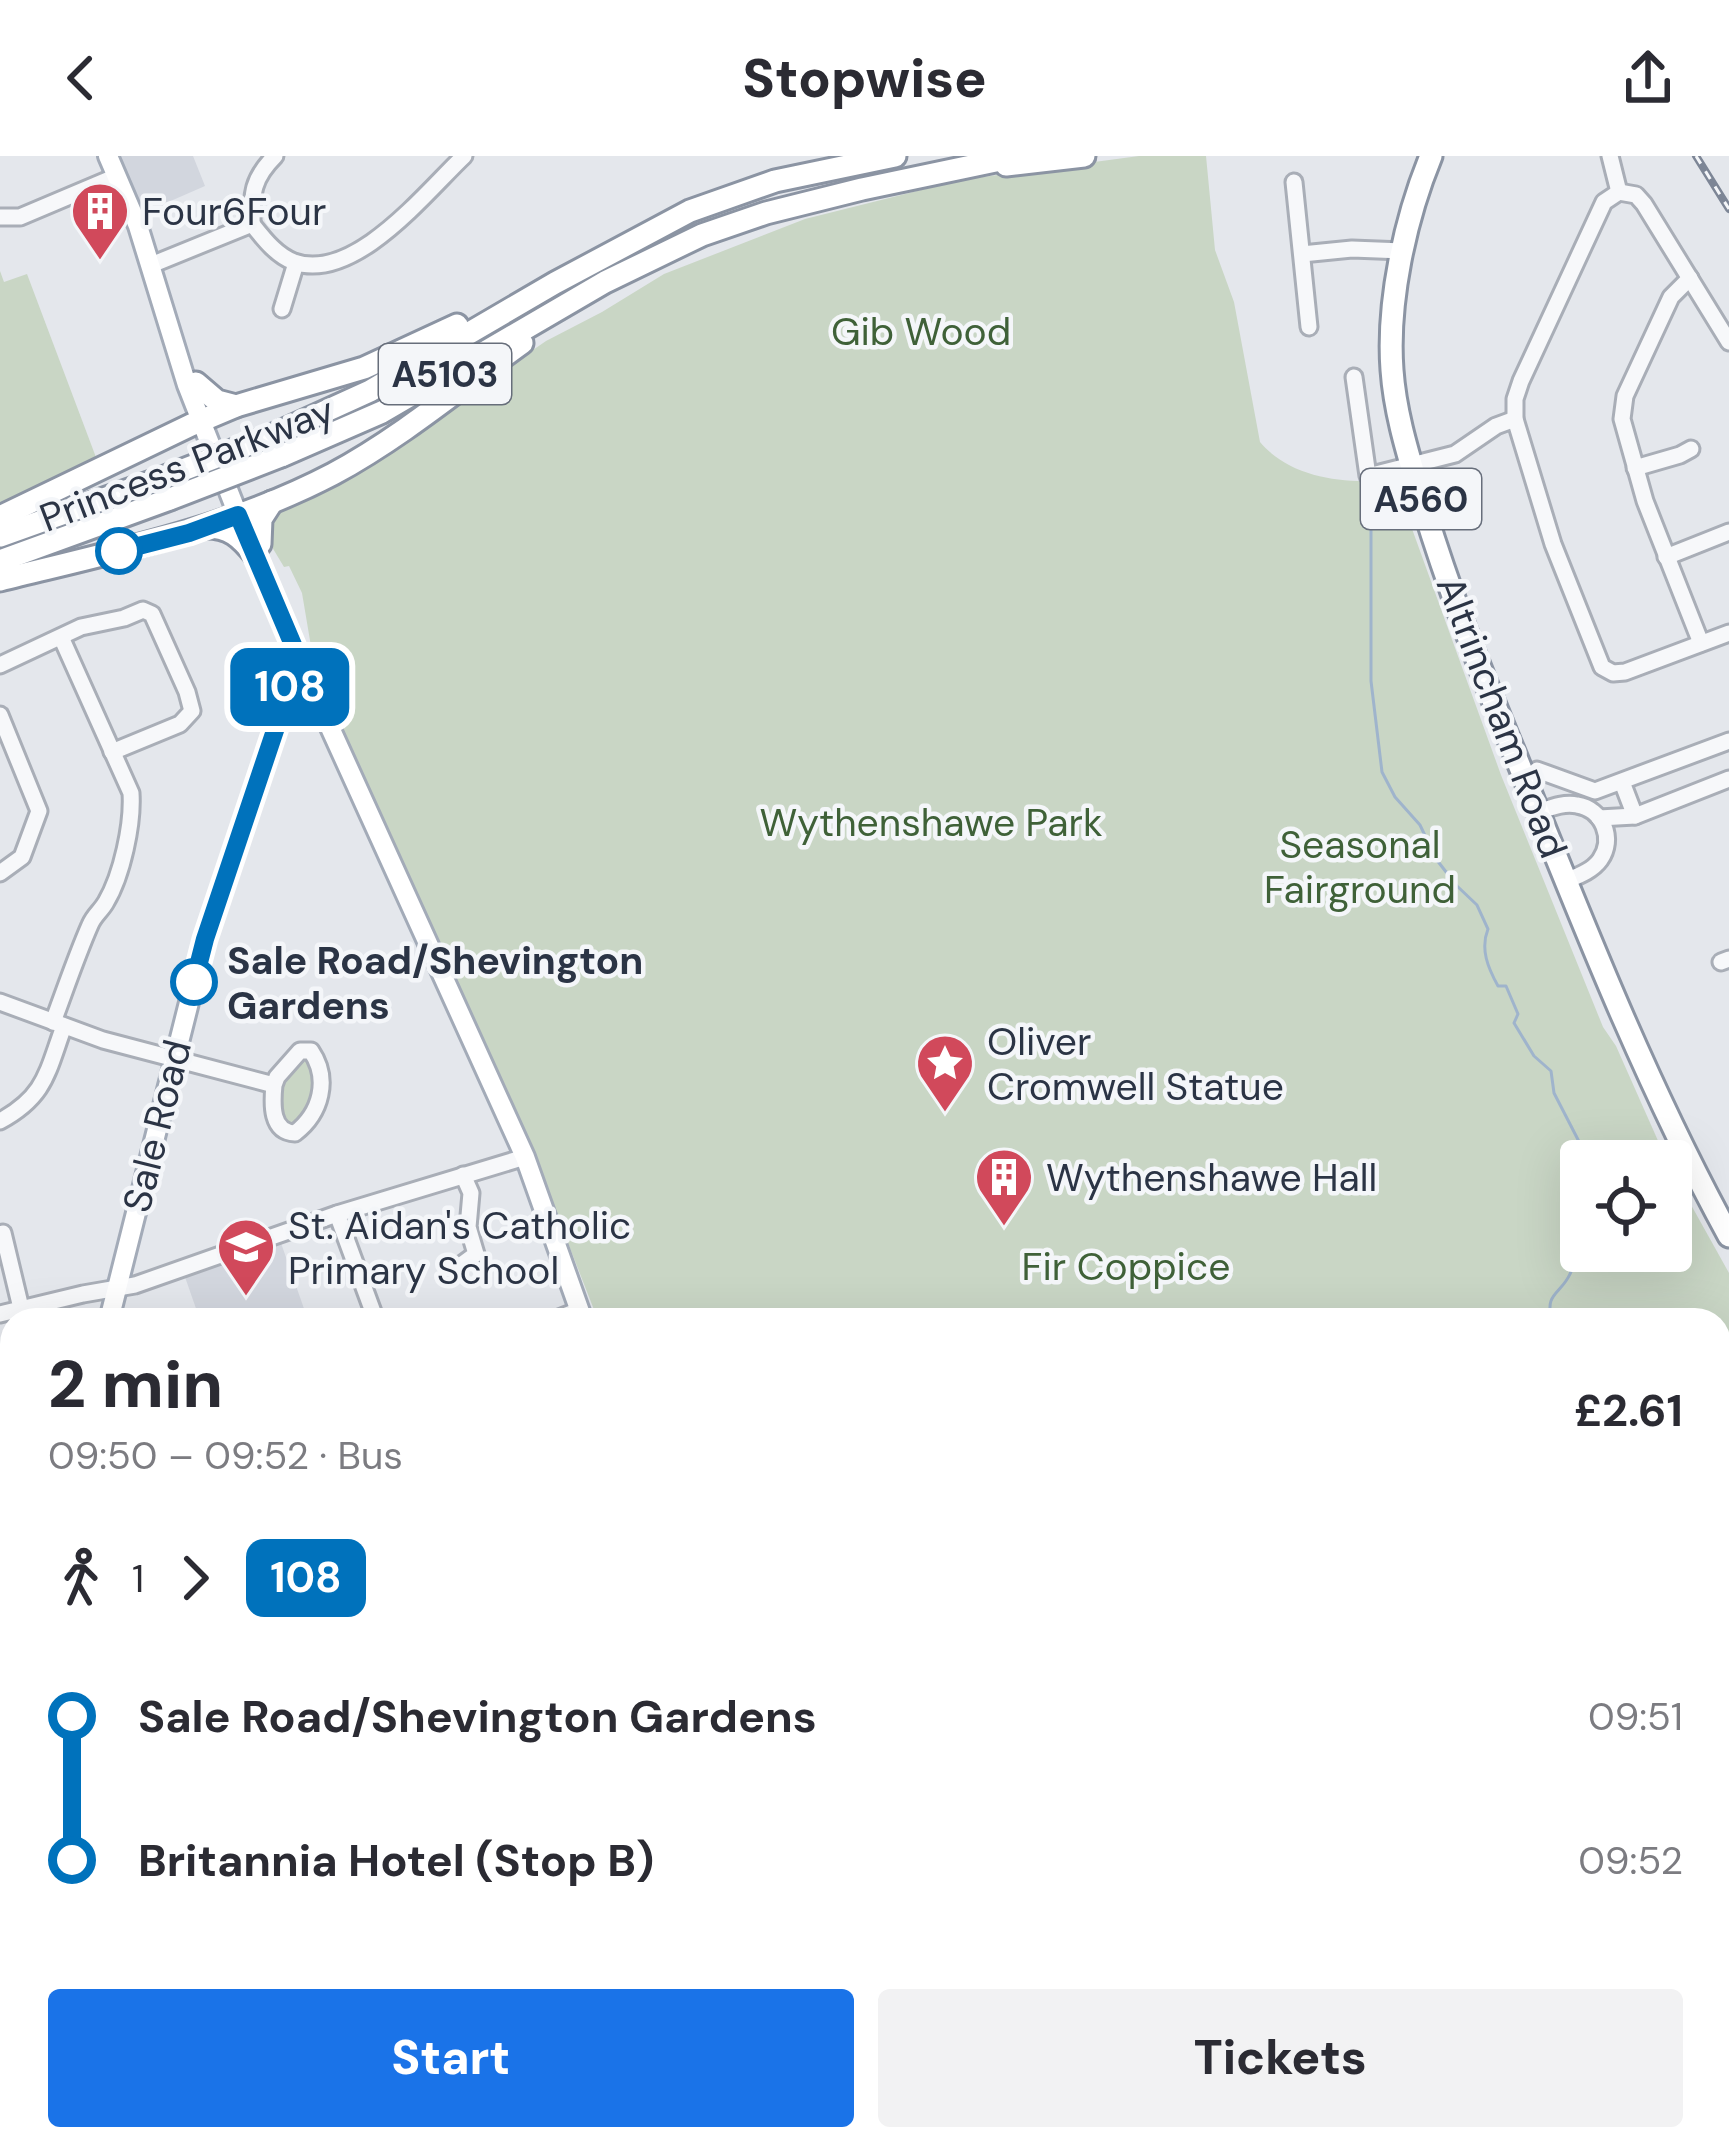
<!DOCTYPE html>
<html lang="en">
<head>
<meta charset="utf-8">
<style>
	body { margin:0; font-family:"DM Sans",sans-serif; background:#f2f2f3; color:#2b2b33; height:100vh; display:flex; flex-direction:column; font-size:45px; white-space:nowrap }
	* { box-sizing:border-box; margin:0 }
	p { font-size:39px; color:#7c7c81 }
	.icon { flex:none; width:66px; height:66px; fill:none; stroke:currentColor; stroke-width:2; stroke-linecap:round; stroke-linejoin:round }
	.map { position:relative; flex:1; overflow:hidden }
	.side { position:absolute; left:0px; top:1152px; width:1731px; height:843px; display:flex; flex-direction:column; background:#fff; border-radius:36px 36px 0 0; box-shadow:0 12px 48px #0002 }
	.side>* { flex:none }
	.badge { padding:0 24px; border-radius:18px; font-size:42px; line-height:78px }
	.buttons { position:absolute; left:1560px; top:984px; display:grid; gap:24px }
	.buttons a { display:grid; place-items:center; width:132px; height:132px; border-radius:12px; background:#fff; box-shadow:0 12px 48px #0002; font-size:60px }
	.map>.badge { position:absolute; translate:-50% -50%; box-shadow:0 0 0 6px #fff }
	.legs { display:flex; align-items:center; gap:18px; height:132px; padding:0 48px; font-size:39px }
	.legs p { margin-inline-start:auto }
	.head { display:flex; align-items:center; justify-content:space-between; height:204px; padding:0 48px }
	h1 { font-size:66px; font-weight:800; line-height:90px }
	.primary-button { display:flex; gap:24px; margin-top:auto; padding:24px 48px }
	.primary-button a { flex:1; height:138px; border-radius:12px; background:#1a73e8; color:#fff; font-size:48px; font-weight:800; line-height:138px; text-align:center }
	.primary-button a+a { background:#f2f2f3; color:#2b2b33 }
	ul { padding:0 48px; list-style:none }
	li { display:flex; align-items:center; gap:42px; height:144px; font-size:45px }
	li i { display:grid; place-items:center; width:18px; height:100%; margin:0 15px; background:currentColor }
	li i::after { content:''; width:30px; height:30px; margin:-15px; border:9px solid; border-radius:50%; background:#fff }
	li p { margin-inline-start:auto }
	li:first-child i { background:linear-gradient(#0000 50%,currentColor 0) }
	li:last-child i { background:linear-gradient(currentColor 50%,#0000 0) }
	header { display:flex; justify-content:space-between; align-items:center; height:156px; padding:0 48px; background:#fff; font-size:54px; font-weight:800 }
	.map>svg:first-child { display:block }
	.built { fill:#d2d6de }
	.green { fill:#c9d6c5 }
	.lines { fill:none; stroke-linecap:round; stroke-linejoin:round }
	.stream { stroke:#9fb4cc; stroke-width:3 }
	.minor-casing { stroke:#a9aeb7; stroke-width:21 }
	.major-casing { stroke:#a3abb8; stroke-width:24 }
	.highway-casing { stroke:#8b94a3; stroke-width:27 }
	.minor { stroke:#f7f8fa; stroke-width:15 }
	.major { stroke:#fff; stroke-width:18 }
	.highway { stroke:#fff; stroke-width:21 }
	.rail-casing { stroke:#7d8696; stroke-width:8 }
	.rail { stroke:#f4f6f9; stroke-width:3; stroke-dasharray:9; stroke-linecap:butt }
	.highway-bridge-casing { stroke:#8b94a3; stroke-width:27; stroke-linecap:butt }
	.highway-bridge { stroke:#fff; stroke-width:21 }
	.line-1-casing { stroke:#fff; stroke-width:27 }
	.line-1 { stroke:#0072bc; stroke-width:18 }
	.stop-1-dot { fill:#fff; stroke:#0072bc; stroke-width:6 }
	.labels { text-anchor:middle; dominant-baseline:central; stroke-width:9; stroke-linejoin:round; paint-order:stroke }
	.shield { fill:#f4f6f9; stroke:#676e7b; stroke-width:3 }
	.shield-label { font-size:36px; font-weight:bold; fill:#2b3445 }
	.poi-label { font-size:39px; fill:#2b3445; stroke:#f4f6f9; text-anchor:start }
	.park-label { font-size:39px; fill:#3f6138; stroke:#f4f6f9 }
	.street-label { font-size:39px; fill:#2b3445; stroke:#f4f6f9 }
	.stop-label { font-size:39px; font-weight:bold; fill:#2b3445; stroke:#f4f6f9; text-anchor:start }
</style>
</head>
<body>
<header><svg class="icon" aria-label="back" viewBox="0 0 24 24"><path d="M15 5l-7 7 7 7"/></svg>Stopwise<svg class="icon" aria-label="share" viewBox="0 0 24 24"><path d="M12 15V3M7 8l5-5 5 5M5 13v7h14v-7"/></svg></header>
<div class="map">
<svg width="1729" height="1993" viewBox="0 0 1729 1993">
	<rect width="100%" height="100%" fill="#e4e7ec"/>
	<g class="built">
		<polygon points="108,0 193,0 205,30 134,61"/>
		<polygon points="281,1087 308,1164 200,1164 185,1121"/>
		<polygon points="12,1396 12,1502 0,1488 0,1409"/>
	</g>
	<g class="green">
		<path d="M1139 0H1206L1215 94 1234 146 1260 286C1291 323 1349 329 1394 323L1501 619 1603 871 1616 890 1667 1005H1581V1095H1671V1013L1729 1117V1993H1705L1704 1983H1719V1164H598L529 987 316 520 302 437 289 410 284 411 266 381 281 354 382 298 546 185 602 156 664 118 805 63 929 32 975 22Z"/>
		<polygon points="0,115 4,126 27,118 97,304 59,319 0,353"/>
		<path d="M301 900 310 903C317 929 314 951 291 969L281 965 279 931Z"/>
		<polygon points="931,1983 1552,1983 1521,1993 935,1993"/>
	</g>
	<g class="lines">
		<g class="stream">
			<path d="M1371 369V525L1382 616 1395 641 1420 669 1436 703 1457 730 1477 749 1488 773C1480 793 1488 812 1498 830H1506L1518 858 1514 867 1534 900 1551 915 1554 937 1589 1005"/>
			<path d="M1552 1164C1544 1137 1561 1138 1570 1118 1576 1106 1578 1080 1581 1066"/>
			<polyline points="1712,1983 1712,1993"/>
		</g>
		<defs>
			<g id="minor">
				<polyline points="1610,0 1619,36"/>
				<polyline points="1294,26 1309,171"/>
				<polyline points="1619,36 1604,46 1521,225 1515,243 1515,263 1553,388 1602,511 1613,517 1625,516 1729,477"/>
				<polyline points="1619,36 1636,39 1644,48 1729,186"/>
				<polyline points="0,61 20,61 117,20"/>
				<path d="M252 68C264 83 276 99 294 106 354 127 425 37 464 0"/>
				<path d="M252 68C252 37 252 23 275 0"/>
				<polyline points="1302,98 1352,93 1403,95"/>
				<polyline points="151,109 252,68"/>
				<polyline points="1690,122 1671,141 1625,240 1622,263 1645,345 1701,487"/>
				<polyline points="282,153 296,107"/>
				<polyline points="1354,221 1368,320 1455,298 1496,270 1515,263"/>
				<polyline points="1635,312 1680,299 1691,293"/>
				<polyline points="1666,401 1729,376"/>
				<polyline points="0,509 81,471 124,462 143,454 152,458 187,536 192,555 180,568 112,596"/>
				<polyline points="0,559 39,655 22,701 0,717"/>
				<polyline points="1537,614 1595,635 1729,585"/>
				<polyline points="1622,626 1635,660"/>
				<path d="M1538 656C1550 652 1564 646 1577 649 1603 653 1615 683 1600 704 1592 715 1578 720 1566 725"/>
				<polyline points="1599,662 1635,660 1729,623"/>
				<polyline points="1721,806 1729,803"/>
				<path d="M0 846 103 884 274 929C272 949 271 976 295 977 321 957 330 923 311 895H300L277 921 274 929"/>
				<path d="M53 866C65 834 76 801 90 769 94 759 101 755 106 746 122 719 133 668 131 637L61 481"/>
				<path d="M0 965C46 940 47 916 64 870"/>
				<polyline points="337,1058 376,1164"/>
				<polyline points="3,1077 21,1152"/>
				<polyline points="461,1109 476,1098 468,1071 471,1037 463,1019"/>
				<polyline points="0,1158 83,1138 135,1129 337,1058 525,1001"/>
				<polyline points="554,1164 579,1154"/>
				<polyline points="0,1756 12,1782"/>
				<polyline points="64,1983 77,1993"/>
				<polyline points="723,1983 729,1993"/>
				<polyline points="1654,1983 1657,1993"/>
				<polyline points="275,1993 276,1983"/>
				<polyline points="483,1993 497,1990"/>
			</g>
			<g id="major">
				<polyline points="108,0 138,70 187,229 240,364 283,468 525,1001 583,1164"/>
				<polyline points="109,1164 205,783 299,503"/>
				<polyline points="920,1983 923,1993"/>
				<polyline points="15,1993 17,1983"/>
			</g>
			<g id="highway">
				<path d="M1431 0C1405 63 1387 146 1392 214 1395 257 1408 298 1420 339 1446 427 1479 511 1514 596 1580 760 1644 925 1729 1080"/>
				<polyline points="1006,9 1084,0"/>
				<polyline points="196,227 217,245 236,250"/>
				<polyline points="271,280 370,235 555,127 690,55 775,25 895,0"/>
				<polyline points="281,300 382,256 605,126 702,79 766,57 862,33 1019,0"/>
				<polyline points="0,361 191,269 236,250 364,212 457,169"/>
				<path d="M206 371C230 371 240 381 254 398"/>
				<polyline points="0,380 157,324"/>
				<polyline points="260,388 261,363 272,346"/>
				<polyline points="0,405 170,343"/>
				<path d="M0 424C113 396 228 373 333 318 400 282 461 231 522 187"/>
			</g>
		</defs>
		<use href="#minor" class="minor-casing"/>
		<use href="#major" class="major-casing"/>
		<use href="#highway" class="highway-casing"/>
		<use href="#minor" class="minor"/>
		<use href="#major" class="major"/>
		<use href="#highway" class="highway"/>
		<defs>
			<polyline id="rail" points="1696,0 1729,53"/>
		</defs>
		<use href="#rail" class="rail-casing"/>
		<use href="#rail" class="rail"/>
		<defs>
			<g id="highway-bridge">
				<polyline points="157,324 271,280"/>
				<polyline points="170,343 281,300"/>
			</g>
		</defs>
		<use href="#highway-bridge" class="highway-bridge-casing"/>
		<use href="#highway-bridge" class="highway-bridge"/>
	</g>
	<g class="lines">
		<defs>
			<polyline id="line-1" points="119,395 189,377 238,359 299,503 205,783 194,826"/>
		</defs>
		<use href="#line-1" class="line-1-casing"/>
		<use href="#line-1" class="line-1"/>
	</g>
	<defs>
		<symbol id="building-pin" viewBox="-11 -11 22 30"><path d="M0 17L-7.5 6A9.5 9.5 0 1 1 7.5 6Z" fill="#d1495b" stroke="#f4f6f9"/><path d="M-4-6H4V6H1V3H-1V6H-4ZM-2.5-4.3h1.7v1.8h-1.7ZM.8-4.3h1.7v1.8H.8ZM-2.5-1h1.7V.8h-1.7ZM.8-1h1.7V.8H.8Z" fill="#fff"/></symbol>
		<symbol id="sight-pin" viewBox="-11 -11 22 30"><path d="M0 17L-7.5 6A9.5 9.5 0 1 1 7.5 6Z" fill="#d1495b" stroke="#f4f6f9"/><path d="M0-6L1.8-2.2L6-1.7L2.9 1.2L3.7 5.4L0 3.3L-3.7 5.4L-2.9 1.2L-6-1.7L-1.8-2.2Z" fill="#fff"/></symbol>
		<symbol id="school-pin" viewBox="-11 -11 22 30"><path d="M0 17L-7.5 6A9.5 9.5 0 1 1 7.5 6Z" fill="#d1495b" stroke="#f4f6f9"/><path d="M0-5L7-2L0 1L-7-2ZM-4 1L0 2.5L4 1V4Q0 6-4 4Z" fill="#fff"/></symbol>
	</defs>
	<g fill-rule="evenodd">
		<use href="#building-pin" x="67" y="22" width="66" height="90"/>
		<use href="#sight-pin" x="912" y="874" width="66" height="90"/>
		<use href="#building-pin" x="971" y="988" width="66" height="90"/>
		<use href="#school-pin" x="213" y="1058" width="66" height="90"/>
	</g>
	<g class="stop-1-dot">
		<circle cx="119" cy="395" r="21"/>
		<circle cx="194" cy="826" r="21"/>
	</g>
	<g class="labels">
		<g class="shield">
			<rect x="379" y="188" width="132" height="60" rx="9"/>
			<rect x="1361" y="313" width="120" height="60" rx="9"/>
		</g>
		<g class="shield-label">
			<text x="445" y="218">A5103</text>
			<text x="1421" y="343">A560</text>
		</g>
		<g class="poi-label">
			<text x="142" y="55">Four6Four</text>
			<text x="987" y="885">Oliver<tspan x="987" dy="45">Cromwell Statue</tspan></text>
			<text x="1046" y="1021">Wythenshawe Hall</text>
			<text x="288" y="1069">St. Aidan's Catholic<tspan x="288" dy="45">Primary School</tspan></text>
		</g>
		<g class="park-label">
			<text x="921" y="175">Gib Wood</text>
			<text x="931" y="666">Wythenshawe Park</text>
			<text x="1360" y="688">Seasonal<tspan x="1360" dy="45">Fairground</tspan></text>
			<text x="1126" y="1110">Fir Coppice</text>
		</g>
		<g class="street-label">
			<text transform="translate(187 308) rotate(-21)">Princess Parkway</text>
			<text transform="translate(1502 561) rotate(69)">Altrincham Road</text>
			<text transform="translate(157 970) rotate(-76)">Sale Road</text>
		</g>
		<g class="stop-label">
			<text x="227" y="804">Sale Road/Shevington<tspan x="227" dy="45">Gardens</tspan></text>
		</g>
	</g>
</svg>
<div class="buttons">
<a><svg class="icon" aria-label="locate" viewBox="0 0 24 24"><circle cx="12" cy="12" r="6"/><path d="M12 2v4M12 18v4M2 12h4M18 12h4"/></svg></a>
</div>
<b class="badge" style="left:290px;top:531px;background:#0072bc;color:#fff">108</b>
<section class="side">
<div class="head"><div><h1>2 min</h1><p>09:50 – 09:52 · Bus</p></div><b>£2.61</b></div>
<div class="legs"><svg class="icon" aria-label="walk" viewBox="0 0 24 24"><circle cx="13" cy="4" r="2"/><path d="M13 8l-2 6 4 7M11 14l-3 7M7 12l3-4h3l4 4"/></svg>1<svg class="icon" aria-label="forward" viewBox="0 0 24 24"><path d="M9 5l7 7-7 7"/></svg><b class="badge" style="background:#0072bc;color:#fff">108</b></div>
<ul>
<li><i style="color:#0072bc"></i><b>Sale Road/Shevington Gardens</b><p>09:51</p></li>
<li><i style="color:#0072bc"></i><b>Britannia Hotel (Stop B)</b><p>09:52</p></li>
</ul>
<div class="primary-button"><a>Start</a><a>Tickets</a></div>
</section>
</div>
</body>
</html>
